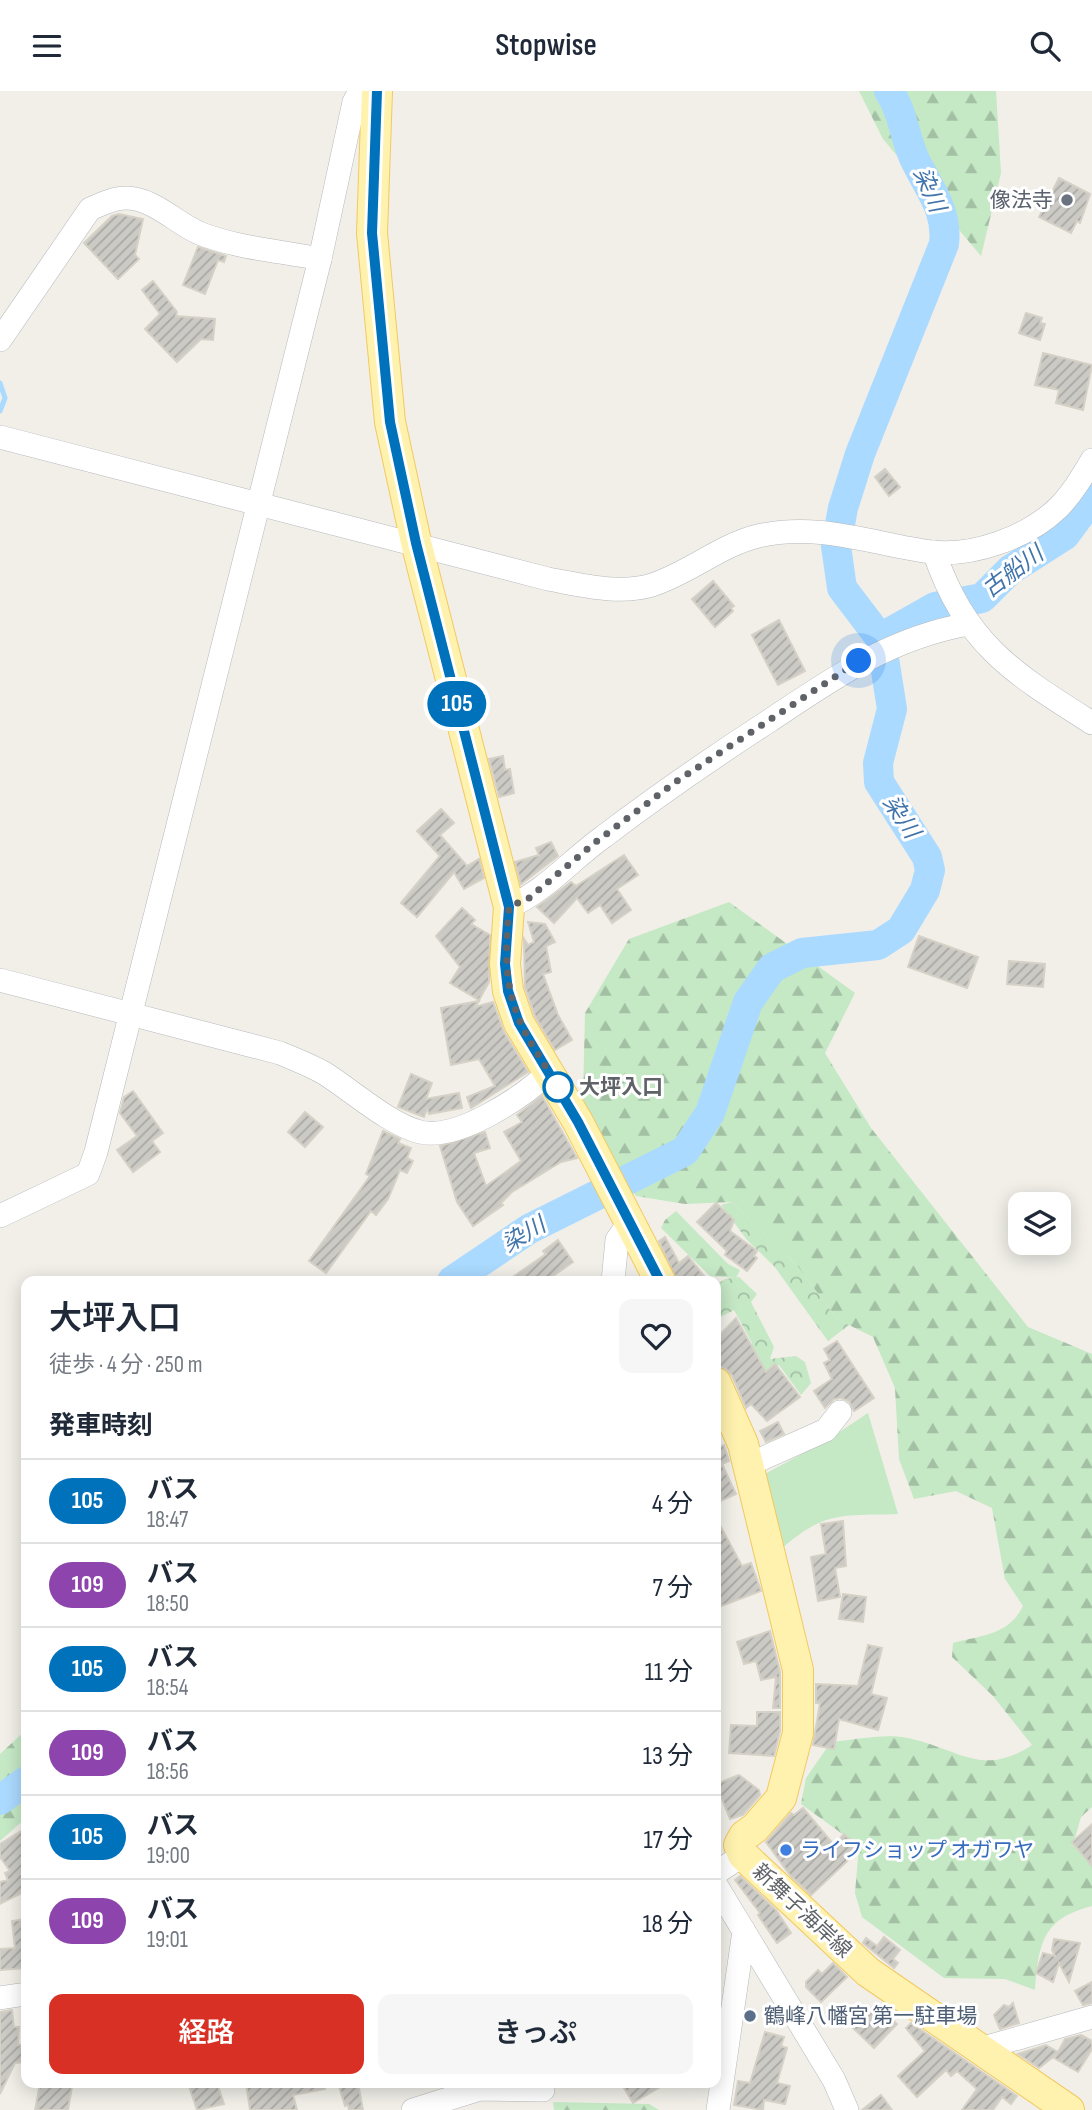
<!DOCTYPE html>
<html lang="ja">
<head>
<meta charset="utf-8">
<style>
	body { margin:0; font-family:"Sofia Sans Condensed","Noto Sans JP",sans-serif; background:#f6f6f7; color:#1f2937; height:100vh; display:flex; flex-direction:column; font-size:26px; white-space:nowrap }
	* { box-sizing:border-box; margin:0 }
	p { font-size:23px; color:#747a83 }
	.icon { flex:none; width:38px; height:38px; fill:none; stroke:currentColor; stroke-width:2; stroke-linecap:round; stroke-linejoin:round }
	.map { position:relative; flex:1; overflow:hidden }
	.panel { position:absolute; left:21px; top:1185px; width:700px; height:812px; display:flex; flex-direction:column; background:#fff; border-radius:14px; box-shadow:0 4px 18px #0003 }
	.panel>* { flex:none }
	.badge { padding:0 14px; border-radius:23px; font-size:24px; line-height:46px }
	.controls { position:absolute; left:1008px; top:1101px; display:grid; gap:14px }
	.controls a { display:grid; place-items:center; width:63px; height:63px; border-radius:14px; background:#fff; box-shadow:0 4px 18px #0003; font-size:35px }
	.you { position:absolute; width:35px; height:35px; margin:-18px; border:5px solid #fff; border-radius:50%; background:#1a73e8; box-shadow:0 0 0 10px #1a73e833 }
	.map>.badge { position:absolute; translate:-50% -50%; box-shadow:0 0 0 4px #fff }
	h2 { padding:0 28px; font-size:26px; line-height:63px }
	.round { display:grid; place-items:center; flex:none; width:74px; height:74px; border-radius:14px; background:#f6f6f7 }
	.summary { display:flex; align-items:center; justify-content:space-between; height:119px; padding:0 28px }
	h1 { font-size:33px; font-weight:600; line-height:52px }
	.action { display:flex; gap:14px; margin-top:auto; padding:14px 28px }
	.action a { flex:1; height:80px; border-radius:14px; background:#d93025; color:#fff; font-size:28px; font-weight:600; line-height:80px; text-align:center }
	.action a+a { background:#f6f6f7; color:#1f2937 }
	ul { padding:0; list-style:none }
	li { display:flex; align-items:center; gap:21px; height:84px; padding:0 28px; border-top:2px solid #e0e1e3 }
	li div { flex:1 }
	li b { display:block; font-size:26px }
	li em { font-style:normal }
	li .badge { min-width:77px; font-weight:700; text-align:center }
	header { display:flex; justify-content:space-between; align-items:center; height:91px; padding:0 28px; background:#fff; font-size:32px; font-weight:600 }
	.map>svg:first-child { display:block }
	.green { fill:#c5e8c5 }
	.forest { fill:url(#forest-firs) }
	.park { fill:url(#park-crowns) }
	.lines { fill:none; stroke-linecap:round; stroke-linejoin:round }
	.stream { stroke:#aadaff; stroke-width:5 }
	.river { stroke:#aadaff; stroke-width:30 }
	.building { fill:url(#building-hatch); stroke:#d6d1c6; stroke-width:2 }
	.minor-casing { stroke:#b5b8bc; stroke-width:24 }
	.major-casing { stroke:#f2c960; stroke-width:32 }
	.minor { stroke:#fff; stroke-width:23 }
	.major { stroke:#fff2af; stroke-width:30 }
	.line-casing { stroke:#fff; stroke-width:16 }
	.line { stroke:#0072bc; stroke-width:10 }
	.walk { stroke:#5f6368; stroke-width:7; stroke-dasharray:0 12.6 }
	.worship-dot { fill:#6b7280; stroke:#fff; stroke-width:2.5 }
	.stop-dot { fill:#fff; stroke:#0072bc; stroke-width:3.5 }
	.shop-dot { fill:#3f7fe0; stroke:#fff; stroke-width:2.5 }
	.service-dot { fill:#5c6f8a; stroke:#fff; stroke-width:2.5 }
	.labels { text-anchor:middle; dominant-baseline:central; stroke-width:6; stroke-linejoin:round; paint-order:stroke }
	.worship-label { font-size:21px; fill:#5b616d; stroke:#fff; text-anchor:end }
	.stop-label { font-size:21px; font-weight:bold; fill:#5f6368; stroke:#fff; text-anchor:start }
	.shop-label { font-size:21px; fill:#366cbe; stroke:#fff; text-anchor:start }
	.street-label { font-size:21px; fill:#5f6368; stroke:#fff }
	.service-label { font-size:21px; fill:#4e5e75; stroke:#fff; text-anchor:start }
	.water-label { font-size:23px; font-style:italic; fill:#4174aa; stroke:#fff }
</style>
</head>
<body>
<header><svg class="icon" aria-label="menu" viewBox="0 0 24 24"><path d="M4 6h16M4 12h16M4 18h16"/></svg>Stopwise<svg class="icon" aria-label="search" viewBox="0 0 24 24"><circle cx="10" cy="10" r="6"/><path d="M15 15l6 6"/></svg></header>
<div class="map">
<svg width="1092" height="2019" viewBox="0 0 1092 2019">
	<defs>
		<pattern id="forest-firs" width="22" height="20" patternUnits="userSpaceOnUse" patternTransform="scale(1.75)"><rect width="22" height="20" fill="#c5e8c5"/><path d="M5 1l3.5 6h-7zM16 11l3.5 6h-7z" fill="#a3c0a4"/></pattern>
		<pattern id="park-crowns" width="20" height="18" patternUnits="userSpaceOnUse" patternTransform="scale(1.75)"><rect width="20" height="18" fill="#c5e8c5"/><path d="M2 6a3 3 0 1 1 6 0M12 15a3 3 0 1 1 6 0" fill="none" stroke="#a3c0a4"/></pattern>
		<pattern id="building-hatch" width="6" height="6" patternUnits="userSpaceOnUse" patternTransform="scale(1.75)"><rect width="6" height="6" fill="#cccac5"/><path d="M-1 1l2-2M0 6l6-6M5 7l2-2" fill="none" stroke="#a9a8a4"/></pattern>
	</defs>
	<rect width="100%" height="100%" fill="#f1efe8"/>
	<path class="green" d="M868 1322 898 1423C842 1425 825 1419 780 1459L763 1384 826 1350Z"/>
	<g class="forest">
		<polygon points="859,0 996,0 1001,82 981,165 883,48"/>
		<path d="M729 811 855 902 825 962 871 1037 1028 1236 1092 1263V1716L1081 1726 1073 1754 1092 1773V1815C1042 1828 1039 1852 1035 1899L1005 1888 944 1887 862 1826 855 1802 859 1755 801 1713 806 1687 831 1651C854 1649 885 1642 908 1647 959 1658 982 1687 1032 1654L993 1605 952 1566 953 1552C982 1544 1009 1544 1023 1515L1005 1488 992 1417 956 1400 914 1408 899 1368 895 1297 873 1246 837 1228 798 1176 732 1111 685 1113 636 1105 601 1058 583 1007 585 922 629 848Z"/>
		<polygon points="676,1120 728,1173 740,1179 736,1187 710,1185 661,1137 665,1129"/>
		<polygon points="26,1639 26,1727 0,1750 0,1663"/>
		<polygon points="553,2011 649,2013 659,2019 554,2019"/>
	</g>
	<g class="park">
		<polygon points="732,1111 798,1176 837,1228 849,1234 828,1250 774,1175 747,1149 721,1114"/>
		<polygon points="739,1186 757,1203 751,1211 774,1256 770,1268 796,1265 805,1271 811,1292 801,1304 779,1274 758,1286 743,1261 752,1252 734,1219 717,1228 716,1194 725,1188"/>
	</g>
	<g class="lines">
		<polyline class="stream" points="0,292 5,307 0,320"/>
		<g class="river">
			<polyline points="880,547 935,516 982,507 1010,479 1065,444 1092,407"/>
			<path d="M452 1190 529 1138 685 1060 710 1022 748 911 772 877 802 862 878 854 901 839 925 799 930 779 927 766 879 691 878 672 892 618 883 561 880 547 842 497 836 455 843 417 860 363 944 153C948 118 928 97 914 67 904 44 903 21 889 0"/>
			<polyline points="0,1709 26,1690"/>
		</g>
	</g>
	<g class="building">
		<polygon points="1059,87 1090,103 1080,132 1077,130 1071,142 1039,126"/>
		<polygon points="119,123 143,128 135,164 139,168 118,188 84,152 112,125"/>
		<polygon points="198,156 226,165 224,171 218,169 205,203 183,194"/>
		<polygon points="153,190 177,221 176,225 215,228 213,249 201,248 177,271 145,238 160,223 142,199"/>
		<polygon points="1026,222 1042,227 1040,232 1045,233 1040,249 1019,242"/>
		<polygon points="1043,262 1092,274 1083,319 1056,312 1059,299 1035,294"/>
		<polygon points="885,378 900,396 889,405 875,386"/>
		<polygon points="713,490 734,515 731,517 733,520 715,536 692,508"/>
		<polygon points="779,529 805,580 778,594 752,544"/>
		<polygon points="503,665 505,679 510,678 514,702 499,706 489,668"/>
		<polygon points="441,718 454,732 440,744 467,775 479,768 484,787 464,798 454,781 417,826 401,812 440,765 417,740"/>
		<polygon points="551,751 558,765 521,793 515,771 539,764 536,757"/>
		<polygon points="624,764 638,784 617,798 631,819 612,832 600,814 588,822 577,807 554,832 537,816 571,791 576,795"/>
		<polygon points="462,817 475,829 471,833 490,844 489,891 479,909 450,892 460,876 436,845"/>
		<polygon points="528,831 545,833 555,851 546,855 551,881 543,883 558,924 572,949 555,959 535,925 525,896 524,848 528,854 534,851"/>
		<polygon points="919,845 978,866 967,897 908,876"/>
		<polygon points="1009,870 1045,873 1043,896 1007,893"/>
		<polygon points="479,910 475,916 493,911 504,941 528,981 471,1017 467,1006 495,995 479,968 451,974 441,917"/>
		<polygon points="411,983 432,992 426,1008 459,1002 462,1017 429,1023 427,1018 424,1026 398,1016"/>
		<polygon points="133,1000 163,1042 152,1050 160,1061 133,1081 117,1059 137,1045 120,1022 124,1006"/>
		<polygon points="542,1005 577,1067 561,1071 512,1101 501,1112 503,1114 473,1135 457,1111 440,1055 485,1041 490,1057 474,1062 486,1095 521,1070 504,1041 522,1031 517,1024"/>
		<polygon points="305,1021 323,1036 305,1056 288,1041"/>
		<polygon points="383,1040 400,1048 398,1052 411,1057 407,1067 413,1070 407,1082 400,1079 388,1108 376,1124 371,1120 326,1182 309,1170 370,1085 366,1083"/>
		<polygon points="716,1112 734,1129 730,1140 757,1160 754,1165 757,1167 747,1180 725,1164 727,1160 697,1131"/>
		<polygon points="665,1146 679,1172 688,1165 708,1190 677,1190 659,1150"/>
		<polygon points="558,1149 573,1171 546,1190 507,1190 546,1163 543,1160"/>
		<polygon points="736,1227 766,1281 775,1273 800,1306 767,1330 751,1313 746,1317 732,1284 726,1278 716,1275 716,1248"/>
		<polygon points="837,1250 874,1307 854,1320 849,1310 841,1307 834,1308 825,1317 814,1300 832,1288 824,1272 830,1269 824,1258"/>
		<polygon points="778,1331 784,1343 766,1351 760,1340"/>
		<polygon points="724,1354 729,1370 722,1373 736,1403 716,1412 716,1357"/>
		<polygon points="716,1427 742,1475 751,1472 761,1500 716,1517"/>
		<polygon points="843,1430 846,1475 835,1477 840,1506 818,1510 811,1466 826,1463 821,1433"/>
		<polygon points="843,1503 866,1506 863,1531 839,1528"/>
		<polygon points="770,1540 780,1581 780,1617 773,1617 776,1586 761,1589 756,1570 744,1573 737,1551"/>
		<polygon points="868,1554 882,1557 871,1603 887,1607 878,1639 839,1628 834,1658 813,1654 820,1612 816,1612 816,1593 858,1595"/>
		<polygon points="757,1621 780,1621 780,1640 774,1665 729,1662 731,1634 757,1635"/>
		<polygon points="739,1684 759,1699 760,1704 743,1724 730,1728 716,1693"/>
		<polygon points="803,1717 834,1754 844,1743 860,1758 811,1804 790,1784 766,1751 791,1722 794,1724"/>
		<polygon points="1092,1733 1092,1775 1072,1751"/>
		<polygon points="26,1737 26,1800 0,1813 0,1791 8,1789 5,1782 10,1780 0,1766 0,1753"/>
		<polygon points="740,1785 776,1819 791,1842 777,1852 758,1824 760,1822 735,1789"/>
		<polygon points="26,1828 26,1877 0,1879 0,1858 15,1857 12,1830"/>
		<polygon points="884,1846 900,1859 893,1868 898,1872 894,1877 863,1852 866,1847 877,1855"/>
		<polygon points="1054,1848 1080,1852 1069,1891 1059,1872 1053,1891 1036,1882 1043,1862 1055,1865 1052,1859"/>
		<polygon points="833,1872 847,1886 821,1911 806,1896 806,1891 818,1879 822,1883"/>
		<polygon points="1092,1891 1092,1912 1083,1914 1075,1900"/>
		<polygon points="1013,1912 1019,1932 1000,1938 994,1924 1004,1914 1009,1916"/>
		<polygon points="878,1915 897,1933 874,1957 853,1937"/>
		<polygon points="12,1919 14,1936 19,1936 18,1954 26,1953 26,1971 15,1972 0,2003 0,1921"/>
		<polygon points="911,1932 1017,2005 1011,2013 1002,2006 993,2019 962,2019 977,1998 957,1980 951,1985 946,1979 917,2006 898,1985 925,1960 906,1937"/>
		<polygon points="765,1941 784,1946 781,1955 787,1957 777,1992 790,1995 785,2013 764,2009 763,2019 734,2014 738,1990 750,1992"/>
		<polygon points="1081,1944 1092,1950 1092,1958 1078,1981 1054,1967 1057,1963 1039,1977 1018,1963 1046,1954 1058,1961 1065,1948"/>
		<polygon points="40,1992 69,1992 69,1995 72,1996 68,2019 35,2019"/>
		<polygon points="188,1992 217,1992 224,2013 197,2019"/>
		<polygon points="246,1992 324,1992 325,1998 293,2004 297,2019 250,2019"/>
		<polygon points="338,1992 358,1992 363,2019 349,2019 348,2014 345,2015"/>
		<polygon points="634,1992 667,1992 633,2012 624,1997"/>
		<polygon points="881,2004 892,2019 862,2019"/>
	</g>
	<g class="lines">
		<defs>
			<g id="minor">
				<path d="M0 249 90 118C101 113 114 107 126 107 153 107 176 132 199 142 236 157 281 160 320 168"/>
				<path d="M0 346 548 488C581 494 619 504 652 494 689 482 721 454 758 445 818 431 873 453 931 461 973 466 1028 446 1058 417 1072 403 1082 386 1092 369"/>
				<path d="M934 461C966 554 1013 582 1092 632"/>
				<path d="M509 816C545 800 571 769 603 746 657 705 712 667 769 630 835 586 888 548 968 533"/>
				<path d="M0 889 280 962C294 968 310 974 324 982 351 999 389 1033 420 1041 458 1050 523 1006 549 981"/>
				<polyline points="0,1125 88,1083 96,1061 320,168 354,11 360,0"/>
				<polyline points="613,1190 617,1149 629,1132"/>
				<polyline points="748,1374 826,1339 840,1321"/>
				<polyline points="716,1782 743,1764"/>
				<polyline points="716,1794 834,1989 847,2019"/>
				<polyline points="0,1907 26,1903"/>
				<polyline points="980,1958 1092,1926"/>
				<polyline points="413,2019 480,1998 543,1999"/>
				<polyline points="718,2019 744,1840"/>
			</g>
			<g id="major">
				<polyline points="377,0 372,142 390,331 416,451 509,816 505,873 508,900 519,932 578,1031 660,1190"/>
				<polyline points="716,1292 743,1353 798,1579 798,1642 781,1707 755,1737 744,1745 739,1754 743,1764 868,1881 1069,2019"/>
			</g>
		</defs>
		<use href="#minor" class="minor-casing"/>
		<use href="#major" class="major-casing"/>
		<use href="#minor" class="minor"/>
		<use href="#major" class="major"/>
	</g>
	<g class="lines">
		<defs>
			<polyline id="line" points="377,0 372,142 390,331 416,452 509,816 505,873 508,900 519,932 578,1031 660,1190"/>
		</defs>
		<use href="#line" class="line-casing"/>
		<use href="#line" class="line"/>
		<path class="walk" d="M558 996C554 991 544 972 537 962 504 909 504 876 509 816L529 807 597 750 677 690 859 570"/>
	</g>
	<circle class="worship-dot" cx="1067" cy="109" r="7"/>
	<circle class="stop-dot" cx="558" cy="996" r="14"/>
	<circle class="shop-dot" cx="786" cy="1759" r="7"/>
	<circle class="service-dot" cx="750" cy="1925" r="7"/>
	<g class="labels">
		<g class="worship-label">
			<text x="1053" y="109">像法寺</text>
		</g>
		<g class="stop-label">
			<text x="579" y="996">大坪入口</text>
		</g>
		<g class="shop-label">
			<text x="800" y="1759">ライフショップ オガワヤ</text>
		</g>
		<g class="street-label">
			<text transform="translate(802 1820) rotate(43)">新舞子海岸線</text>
		</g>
		<g class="service-label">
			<text x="764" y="1925">鶴峰八幡宮 第一駐車場</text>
		</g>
		<g class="water-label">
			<text transform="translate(929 99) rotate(66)">染川</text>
			<text transform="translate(1013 481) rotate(-37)">古船川</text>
			<text transform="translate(901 726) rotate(57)">染川</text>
			<text transform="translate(524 1144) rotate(-31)">染川</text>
		</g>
	</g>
</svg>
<div class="controls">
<a><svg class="icon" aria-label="layers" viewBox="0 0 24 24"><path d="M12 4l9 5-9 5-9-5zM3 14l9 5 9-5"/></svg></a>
</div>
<div class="you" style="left:859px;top:570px"></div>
<b class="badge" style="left:457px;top:613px;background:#0072bc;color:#fff">105</b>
<section class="panel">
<div class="summary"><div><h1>大坪入口</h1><p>徒歩 · 4 分 · 250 m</p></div><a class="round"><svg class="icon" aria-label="heart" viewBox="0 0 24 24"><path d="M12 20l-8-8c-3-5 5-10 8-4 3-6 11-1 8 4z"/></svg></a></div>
<h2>発車時刻</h2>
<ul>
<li><span class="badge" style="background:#0072bc;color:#fff">105</span><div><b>バス</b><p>18:47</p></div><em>4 分</em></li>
<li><span class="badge" style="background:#8e44ad;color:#fff">109</span><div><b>バス</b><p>18:50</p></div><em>7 分</em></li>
<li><span class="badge" style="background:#0072bc;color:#fff">105</span><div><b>バス</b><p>18:54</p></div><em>11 分</em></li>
<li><span class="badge" style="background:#8e44ad;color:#fff">109</span><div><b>バス</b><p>18:56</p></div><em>13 分</em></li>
<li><span class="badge" style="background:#0072bc;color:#fff">105</span><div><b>バス</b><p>19:00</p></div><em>17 分</em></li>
<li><span class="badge" style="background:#8e44ad;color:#fff">109</span><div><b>バス</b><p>19:01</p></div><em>18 分</em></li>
</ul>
<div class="action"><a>経路</a><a>きっぷ</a></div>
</section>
</div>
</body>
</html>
